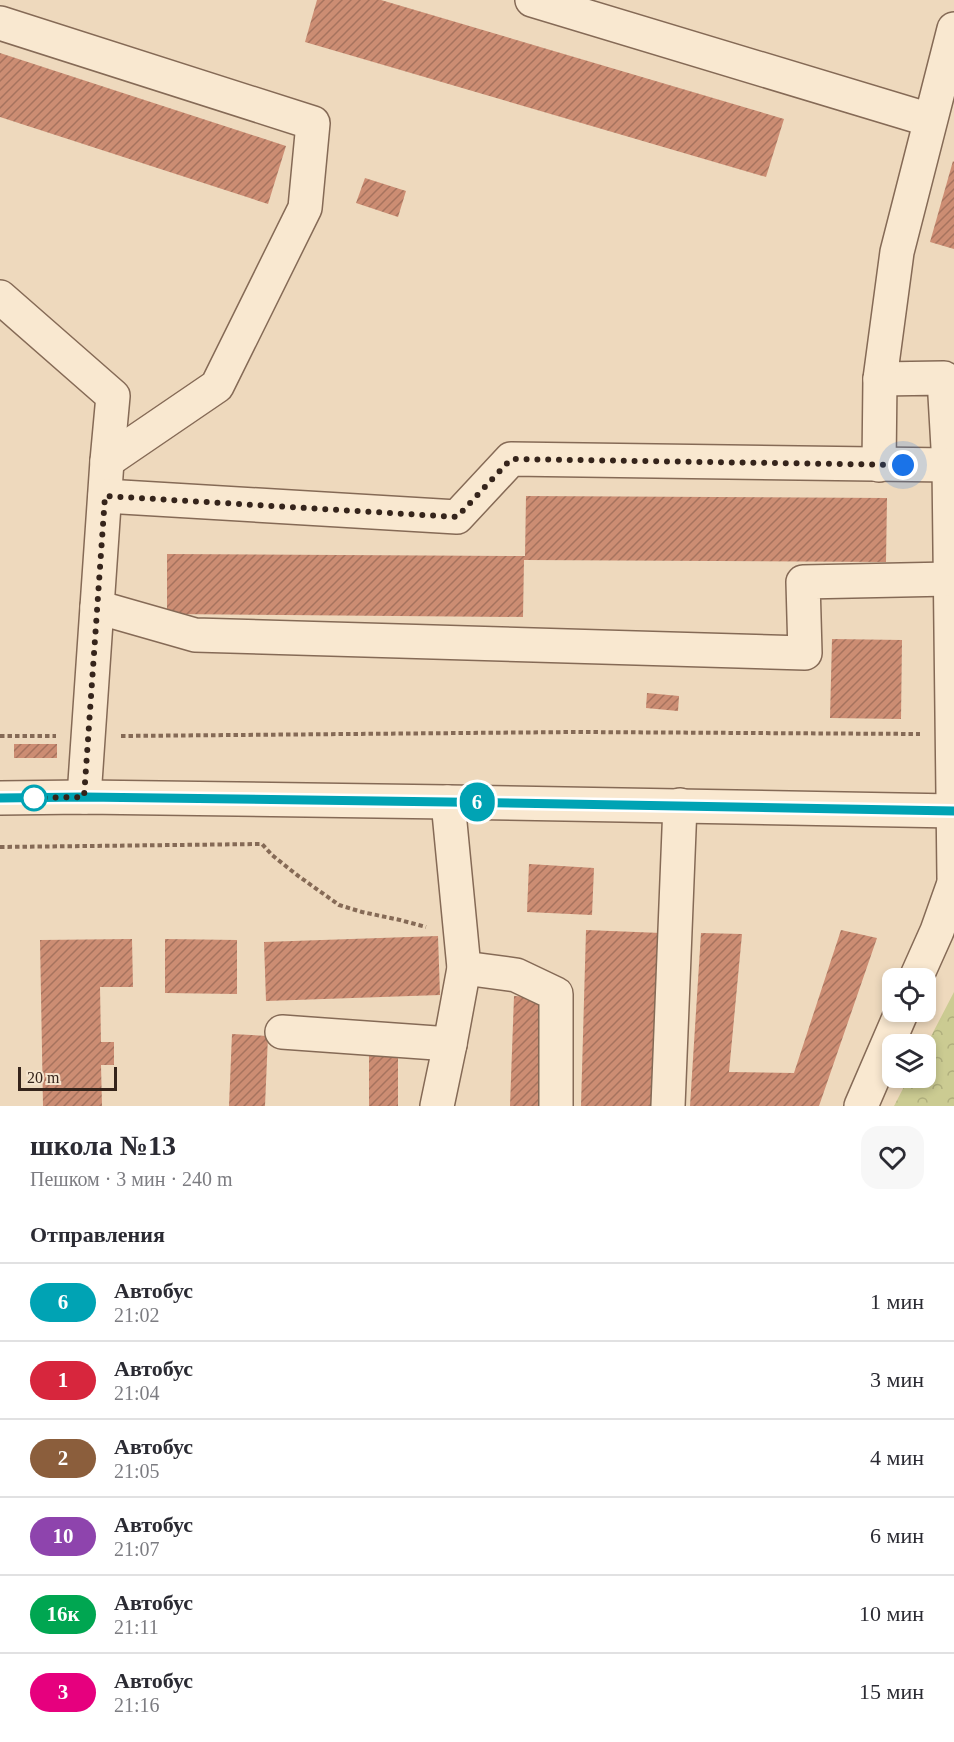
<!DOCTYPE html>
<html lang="ru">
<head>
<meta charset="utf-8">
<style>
	body { margin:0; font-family:"Times New Roman",serif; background:#f7f7f7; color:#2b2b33; height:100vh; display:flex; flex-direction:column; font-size:22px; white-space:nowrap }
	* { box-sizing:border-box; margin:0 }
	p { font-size:20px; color:#7c7c81 }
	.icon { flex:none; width:33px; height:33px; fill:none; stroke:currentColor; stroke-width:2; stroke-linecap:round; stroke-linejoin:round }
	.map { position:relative; height:1106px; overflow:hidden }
	.panel { display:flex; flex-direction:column; background:#fff; flex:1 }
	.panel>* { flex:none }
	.badge { padding:0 12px; border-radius:20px; font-size:21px; line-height:39px }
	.buttons { position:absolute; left:882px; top:968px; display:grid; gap:12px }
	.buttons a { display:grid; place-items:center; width:54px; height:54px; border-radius:12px; background:#fff; box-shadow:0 3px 9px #0003; font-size:30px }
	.scale { position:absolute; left:18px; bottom:15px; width:99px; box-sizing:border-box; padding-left:6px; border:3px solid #35241b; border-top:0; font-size:16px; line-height:21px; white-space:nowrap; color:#35241b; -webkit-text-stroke:4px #f5e4cd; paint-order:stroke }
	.you { position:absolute; width:30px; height:30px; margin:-15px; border:4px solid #fff; border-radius:50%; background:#1a73e8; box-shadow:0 0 0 9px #1a73e833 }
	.map>.badge { position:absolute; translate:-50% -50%; box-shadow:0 0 0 3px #fff }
	h2 { padding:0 30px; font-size:22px; line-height:54px }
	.round { display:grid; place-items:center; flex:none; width:63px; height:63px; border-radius:18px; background:#f7f7f7 }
	.summary { display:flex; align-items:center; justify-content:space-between; height:102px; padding:0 30px }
	h1 { font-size:28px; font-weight:700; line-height:45px }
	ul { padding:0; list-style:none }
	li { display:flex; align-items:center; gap:18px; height:78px; padding:0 30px; border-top:2px solid #e1e1e2 }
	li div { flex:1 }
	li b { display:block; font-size:22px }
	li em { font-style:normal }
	li .badge { min-width:66px; font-weight:700; text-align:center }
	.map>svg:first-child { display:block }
	.forest { fill:url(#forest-crowns) }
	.building { fill:url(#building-hatch) }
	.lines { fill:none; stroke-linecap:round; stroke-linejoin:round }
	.minor-casing { stroke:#856a56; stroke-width:36 }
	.path { stroke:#856a56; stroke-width:4; stroke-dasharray:4.5 3; stroke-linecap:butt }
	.minor { stroke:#f9e8d0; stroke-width:33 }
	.line-casing { stroke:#fff; stroke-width:14 }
	.line { stroke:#00a3b4; stroke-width:9 }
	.walk { stroke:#35241b; stroke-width:6; stroke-dasharray:0 10.8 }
	.stop-dot { fill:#fff; stroke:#00a3b4; stroke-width:3 }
</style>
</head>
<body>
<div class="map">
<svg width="954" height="1106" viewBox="0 0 954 1106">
	<defs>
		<pattern id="forest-crowns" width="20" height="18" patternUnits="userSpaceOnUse" patternTransform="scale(1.5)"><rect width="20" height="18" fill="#cbcb92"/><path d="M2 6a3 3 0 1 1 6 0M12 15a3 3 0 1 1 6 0" fill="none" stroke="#afae7d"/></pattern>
		<pattern id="building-hatch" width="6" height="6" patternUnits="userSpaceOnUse" patternTransform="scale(1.5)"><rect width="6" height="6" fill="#cc8d73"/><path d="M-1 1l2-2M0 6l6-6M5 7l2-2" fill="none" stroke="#a6735e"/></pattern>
	</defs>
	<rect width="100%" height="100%" fill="#eed9bd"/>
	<polygon class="forest" points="954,992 954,1106 894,1106 909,1077 926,1077 926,1046"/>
	<g class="building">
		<polygon points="317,0 381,0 784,119 766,177 305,42"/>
		<polygon points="0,53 286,146 268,204 0,117"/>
		<polygon points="953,161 954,162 954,249 930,242"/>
		<polygon points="365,178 406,191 398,217 356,203"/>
		<polygon points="526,496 887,498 886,562 524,560 523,617 167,614 167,554 525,556"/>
		<polygon points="832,639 902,640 901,719 830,718"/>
		<polygon points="647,693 679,696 678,711 646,708"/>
		<rect x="14" y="744" width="43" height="14"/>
		<polygon points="529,864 594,868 592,915 527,912"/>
		<polygon points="586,930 661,933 656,1106 581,1106"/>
		<polygon points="841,930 877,938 819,1106 690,1106 701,933 742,934 729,1072 794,1073"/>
		<polygon points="438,936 440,995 266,1001 264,942"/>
		<polygon points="132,939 133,987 100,987 101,1042 114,1042 114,1065 101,1065 102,1106 43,1106 40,940"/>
		<polygon points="165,939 237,940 237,994 165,993"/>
		<polygon points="514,996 549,998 546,1106 510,1106"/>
		<polygon points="232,1034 268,1036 265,1106 229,1106"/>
		<rect x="369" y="1049" width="29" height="57"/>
	</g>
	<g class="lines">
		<defs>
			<g id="minor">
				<polyline points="532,0 930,120"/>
				<polyline points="0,23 313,123 305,208 217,386 107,461"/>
				<polyline points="954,29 897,252 880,379 944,378 949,465 954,878"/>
				<polyline points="0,297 113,396 107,461 84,797"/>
				<polyline points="879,465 880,379"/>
				<polyline points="105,496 457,517 511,459 949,465"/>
				<polyline points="97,607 195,635 805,653 803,582 950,579"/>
				<polyline points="0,798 84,797 448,802 954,811"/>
				<polyline points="464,968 516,975 556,994 556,1106"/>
				<polyline points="916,978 937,931 954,883"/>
				<polyline points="282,1032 450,1044 464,968 448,802"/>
				<polyline points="437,1106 450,1044"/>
				<polyline points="668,1106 680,805"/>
				<polyline points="861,1106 902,1011"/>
			</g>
		</defs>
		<use href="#minor" class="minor-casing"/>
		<g class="path">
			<polyline points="0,736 56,736"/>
			<polyline points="121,736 577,732 920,734"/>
			<polyline points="0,847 262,844 272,855 297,875 339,905 362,912 400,920 426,927"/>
		</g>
		<use href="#minor" class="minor"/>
	</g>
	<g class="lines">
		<defs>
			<polyline id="line" points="0,798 84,797 448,802 954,811"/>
		</defs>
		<use href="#line" class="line-casing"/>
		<use href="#line" class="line"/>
		<polyline class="walk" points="34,798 84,797 105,496 457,517 511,459 903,465"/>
	</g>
	<circle class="stop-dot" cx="34" cy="798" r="12"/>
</svg>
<div class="buttons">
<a><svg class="icon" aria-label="locate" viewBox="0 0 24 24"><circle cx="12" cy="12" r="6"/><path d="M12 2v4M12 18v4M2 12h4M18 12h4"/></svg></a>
<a><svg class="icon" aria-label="layers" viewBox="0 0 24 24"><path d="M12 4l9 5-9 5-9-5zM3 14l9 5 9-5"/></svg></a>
</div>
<div class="scale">20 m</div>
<div class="you" style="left:903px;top:465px"></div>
<b class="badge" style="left:477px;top:802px;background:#00a3b4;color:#fff">6</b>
</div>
<section class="panel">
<div class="summary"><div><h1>школа №13</h1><p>Пешком · 3 мин · 240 m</p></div><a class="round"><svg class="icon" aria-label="heart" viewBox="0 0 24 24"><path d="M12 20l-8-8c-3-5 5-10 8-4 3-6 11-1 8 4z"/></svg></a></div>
<h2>Отправления</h2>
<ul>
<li><span class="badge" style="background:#00a3b4;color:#fff">6</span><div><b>Автобус</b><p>21:02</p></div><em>1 мин</em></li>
<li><span class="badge" style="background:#d7263d;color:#fff">1</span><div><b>Автобус</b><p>21:04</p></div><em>3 мин</em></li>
<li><span class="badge" style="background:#8b5e3c;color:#fff">2</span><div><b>Автобус</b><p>21:05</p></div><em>4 мин</em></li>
<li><span class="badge" style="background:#8e44ad;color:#fff">10</span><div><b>Автобус</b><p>21:07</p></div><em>6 мин</em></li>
<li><span class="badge" style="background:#00a651;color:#fff">16к</span><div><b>Автобус</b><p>21:11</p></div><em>10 мин</em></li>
<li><span class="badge" style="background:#e6007e;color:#fff">3</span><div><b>Автобус</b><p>21:16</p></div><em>15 мин</em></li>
</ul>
</section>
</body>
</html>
